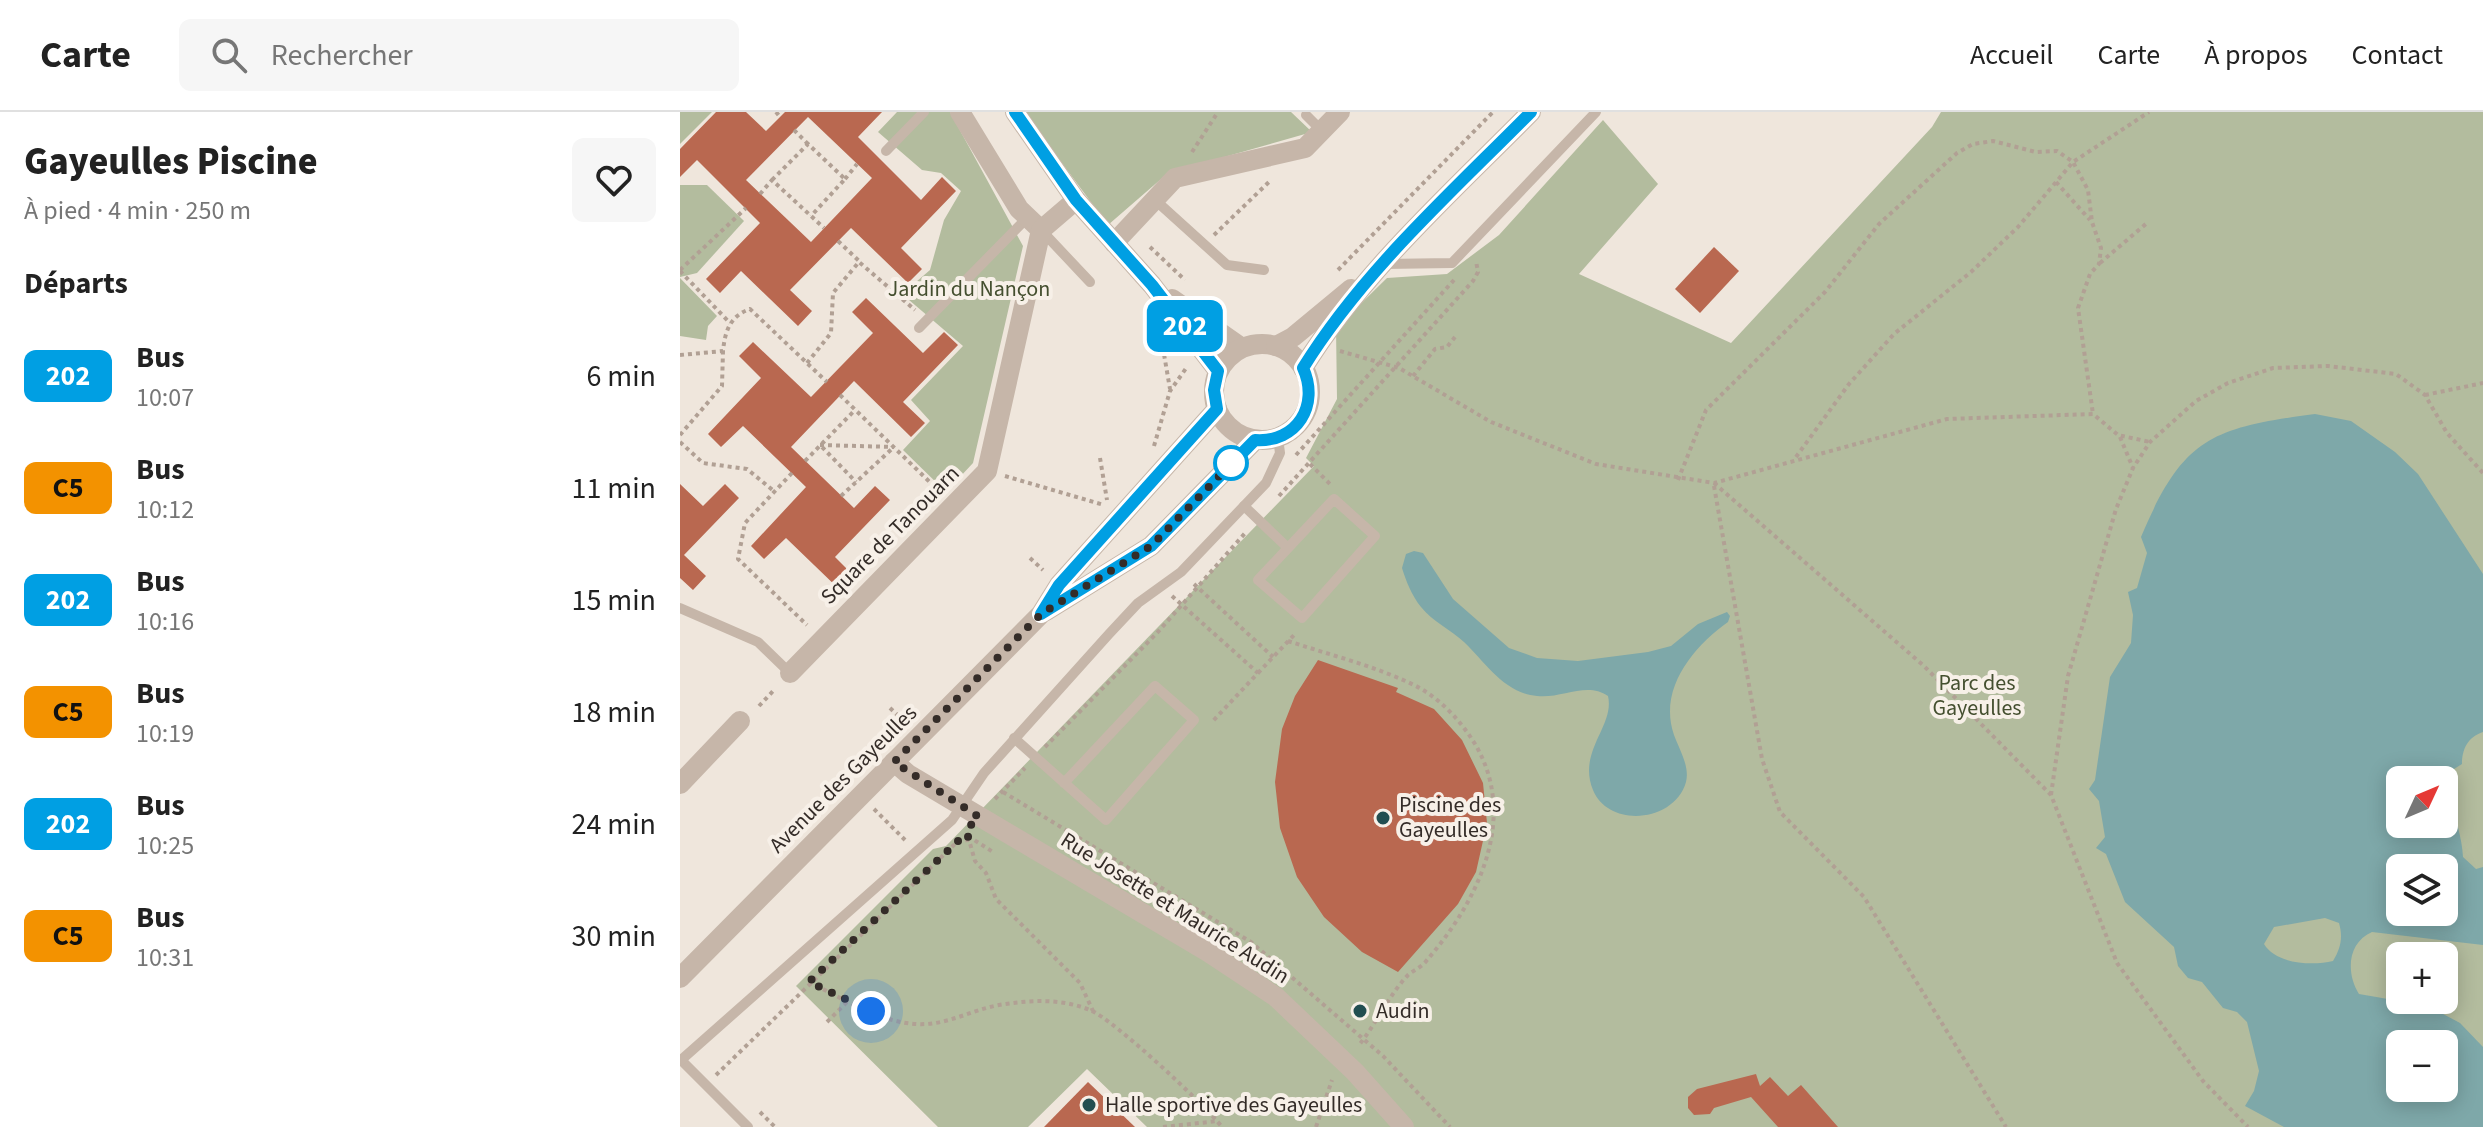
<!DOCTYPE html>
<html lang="fr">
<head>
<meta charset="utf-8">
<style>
	body { margin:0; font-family:"Source Sans 3",sans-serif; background:#f6f6f6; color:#222; height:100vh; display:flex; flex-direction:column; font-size:30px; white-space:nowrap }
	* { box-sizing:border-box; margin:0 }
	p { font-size:26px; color:#767676 }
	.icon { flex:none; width:44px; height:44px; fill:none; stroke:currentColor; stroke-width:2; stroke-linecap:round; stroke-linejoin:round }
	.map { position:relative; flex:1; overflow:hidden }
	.drawer { display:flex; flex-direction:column; background:#fff; width:680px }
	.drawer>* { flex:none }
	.badge { padding:0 16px; border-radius:12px; font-size:28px; line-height:52px }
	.needle { width:52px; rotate:46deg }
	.fabs { position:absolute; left:1706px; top:654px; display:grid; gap:16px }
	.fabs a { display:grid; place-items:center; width:72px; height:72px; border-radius:12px; background:#fff; box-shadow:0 4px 20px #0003; font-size:40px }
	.you { position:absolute; width:40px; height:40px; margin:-20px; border:6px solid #fff; border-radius:50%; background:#1a73e8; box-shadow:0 0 0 12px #1a73e833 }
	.map>.badge { position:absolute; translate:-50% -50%; box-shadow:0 0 0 4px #fff }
	h2 { padding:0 24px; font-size:30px; line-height:72px }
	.round { display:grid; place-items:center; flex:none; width:84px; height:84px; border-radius:12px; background:#f6f6f6 }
	.head { display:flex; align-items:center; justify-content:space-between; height:136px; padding:0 24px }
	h1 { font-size:38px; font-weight:800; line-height:60px }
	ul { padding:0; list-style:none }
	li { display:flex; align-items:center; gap:24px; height:112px; padding:0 24px }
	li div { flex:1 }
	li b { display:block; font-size:30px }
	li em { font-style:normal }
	li .badge { min-width:88px; font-weight:700; text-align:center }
	header { display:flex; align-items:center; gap:48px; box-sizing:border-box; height:112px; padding:0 40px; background:#fff; border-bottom:2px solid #e0e0e0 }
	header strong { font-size:38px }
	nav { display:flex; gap:44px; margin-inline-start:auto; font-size:28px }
	.search { width:560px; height:72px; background:#f6f6f6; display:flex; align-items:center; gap:20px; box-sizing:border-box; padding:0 28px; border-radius:12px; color:#767676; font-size:30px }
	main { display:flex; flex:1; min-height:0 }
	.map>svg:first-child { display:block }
	.green { fill:#b3bc9e; fill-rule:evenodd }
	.water { fill:#7ea8a9; fill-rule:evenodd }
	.building { fill:#b96850; fill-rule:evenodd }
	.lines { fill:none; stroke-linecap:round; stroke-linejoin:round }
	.path { stroke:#b1a094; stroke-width:4; stroke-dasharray:4 4; stroke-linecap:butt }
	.service { stroke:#c6b6a9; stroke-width:10 }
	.minor { stroke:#c6b6a9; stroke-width:20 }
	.tertiary { stroke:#c6b6a9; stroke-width:20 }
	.line-casing { stroke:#fff; stroke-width:18 }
	.line { stroke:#009fe3; stroke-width:12 }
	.walk { stroke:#342c28; stroke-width:8; stroke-dasharray:0 14.4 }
	.stop-dot { fill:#fff; stroke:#009fe3; stroke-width:4 }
	.poi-dot { fill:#224e51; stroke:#f7f0e8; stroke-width:3 }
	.labels { text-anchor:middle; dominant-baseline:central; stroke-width:8; stroke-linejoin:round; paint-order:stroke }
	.park-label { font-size:22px; fill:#444f2f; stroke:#f7f0e8 }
	.street-label { font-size:22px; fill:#342c28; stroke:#f7f0e8 }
	.poi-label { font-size:22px; fill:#342c28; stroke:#f7f0e8; text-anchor:start }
</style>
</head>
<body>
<header>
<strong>Carte</strong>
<div class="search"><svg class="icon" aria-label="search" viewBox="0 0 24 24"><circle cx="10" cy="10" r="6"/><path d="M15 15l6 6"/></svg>Rechercher</div>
<nav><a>Accueil</a><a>Carte</a><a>À propos</a><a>Contact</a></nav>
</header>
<main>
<section class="drawer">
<div class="head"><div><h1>Gayeulles Piscine</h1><p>À pied · 4 min · 250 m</p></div><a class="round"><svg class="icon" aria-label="heart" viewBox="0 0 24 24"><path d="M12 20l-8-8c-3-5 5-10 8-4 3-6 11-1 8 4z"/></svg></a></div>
<h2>Départs</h2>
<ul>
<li><span class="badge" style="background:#009fe3;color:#fff">202</span><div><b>Bus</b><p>10:07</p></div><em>6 min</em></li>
<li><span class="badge" style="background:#f39200;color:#111">C5</span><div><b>Bus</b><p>10:12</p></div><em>11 min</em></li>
<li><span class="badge" style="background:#009fe3;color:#fff">202</span><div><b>Bus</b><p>10:16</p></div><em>15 min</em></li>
<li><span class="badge" style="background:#f39200;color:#111">C5</span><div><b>Bus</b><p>10:19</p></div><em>18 min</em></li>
<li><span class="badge" style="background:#009fe3;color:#fff">202</span><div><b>Bus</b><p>10:25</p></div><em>24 min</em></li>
<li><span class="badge" style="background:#f39200;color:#111">C5</span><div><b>Bus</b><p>10:31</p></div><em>30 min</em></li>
</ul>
</section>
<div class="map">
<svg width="1803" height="1015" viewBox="0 0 1803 1015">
	<rect width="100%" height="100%" fill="#efe6dc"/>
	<g class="green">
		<polygon points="0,0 32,0 0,32"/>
		<polygon points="217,0 270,0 343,134 293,351 266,380 223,338 250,309 231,288 283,234 222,182 250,158 264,108 281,79 261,61 242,58 198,20"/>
		<polygon points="344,0 611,0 632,20 488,61 428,113"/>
		<path d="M1261 0H1803V1015H467L407 957 348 1015H258L116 874 253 737 266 734 634 354 626 346 657 287 656 216 707 166 767 162 819 123 923 8 978 72 899 162 1051 231 1252 15ZM1720 668H1764V712H1720ZM1720 756H1764V800H1720ZM1720 844H1764V888H1720ZM1720 932H1764V976H1720Z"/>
		<polygon points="0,73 27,73 64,109 17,161 0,165"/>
		<polygon points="0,166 37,204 28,214 26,228 0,224"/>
	</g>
	<g class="water">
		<path d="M1635 302 1671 309 1715 340 1738 362 1803 462V620C1788 625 1782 637 1782 652L1774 657 1769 669 1775 678C1771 701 1782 721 1783 745L1796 757 1803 755V833L1692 820C1667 831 1666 861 1679 882L1748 894 1780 911 1803 935V1015H1604L1565 994 1574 979 1579 959 1567 910 1557 900 1543 896 1522 870 1508 866 1498 854 1494 835 1445 790 1426 742 1416 736 1425 725 1419 689 1409 677 1415 668 1430 565 1451 531 1453 503 1448 480 1457 476 1467 441 1461 425C1503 326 1531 316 1635 302ZM1720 668H1764V712H1720ZM1720 756H1764V800H1720ZM1645 806 1659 811C1663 825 1661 836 1653 849 1632 854 1596 852 1584 832L1594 815ZM1720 932H1764V976H1720Z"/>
		<path d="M734 439 743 441 773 487 829 536 857 546 898 549 968 540 991 534 1018 512 1047 500 1050 504 1048 510C1013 535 978 577 994 623 999 637 1010 654 1006 670 995 710 929 717 913 678 897 639 935 614 928 584 907 569 881 587 857 584 824 581 806 551 784 530 770 517 753 510 741 495 732 484 726 469 722 456L726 442Z"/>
	</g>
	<g class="building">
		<path d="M36 0H66L86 19 105 0H202L178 25 241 88 262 65 276 79 221 136 242 157 228 171 171 116 110 178 132 199 118 214 61 159 40 181 26 167 80 111 17 48 0 65V37ZM128 5 192 66 131 130 66 68Z"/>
		<polygon points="1034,135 1059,159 1020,201 995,177"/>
		<polygon points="186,186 243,241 264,220 278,233 223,290 245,311 231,325 174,269 111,335 174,396 195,374 210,388 155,445 176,466 162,480 106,426 84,447 71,434 126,375 63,314 41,335 28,322 81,266 59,244 73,230 131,285 193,221 172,200"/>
		<polygon points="0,372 23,394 45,372 59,386 4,443 26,464 13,478 0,466"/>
		<polygon points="638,548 718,576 716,580 754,597 782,628 803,671 807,711 796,760 778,792 718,860 682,840 644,805 617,765 600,716 595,670 602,617 615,584"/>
		<polygon points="1076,962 1080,974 1090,965 1108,984 1121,973 1158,1015 1098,1015 1071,985 1034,996 1030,1002 1014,1003 1008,996 1008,985 1017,977"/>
		<polygon points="408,970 455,1015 364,1015"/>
	</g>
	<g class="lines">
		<g class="path">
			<polyline points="96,0 100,5"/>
			<polyline points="114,18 128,32"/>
			<polyline points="512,40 538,0"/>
			<polyline points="165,67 177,52"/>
			<polyline points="92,68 128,32 165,67 131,104"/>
			<polyline points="1376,70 1410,108"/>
			<polyline points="80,82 92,68 144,116"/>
			<polyline points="534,123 591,68"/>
			<polyline points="158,129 179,149"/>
			<polyline points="470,135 505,168"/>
			<polyline points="1420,151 1467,111"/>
			<polyline points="0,158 66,96"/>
			<polyline points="658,158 813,0"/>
			<polyline points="0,159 50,211"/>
			<polyline points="480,219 490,277"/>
			<polyline points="660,239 719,256 811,310 916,352 1034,371 1267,307 1413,302 1438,323 1470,330"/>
			<path d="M0 243 43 239C45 219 50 204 70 197L147 270"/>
			<polyline points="127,251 151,221 153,181 179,150 235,198"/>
			<polyline points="733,264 755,237 767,235 775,225"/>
			<polyline points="160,283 259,379"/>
			<polyline points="1745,283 1803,271"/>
			<polyline points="0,323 42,274 43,239"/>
			<polyline points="1440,325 1453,356"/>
			<polyline points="0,330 23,351 67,357 95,380"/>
			<polyline points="140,333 214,335"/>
			<polyline points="474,334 490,279 507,255"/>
			<polyline points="142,335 176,370"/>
			<polyline points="616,343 774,168"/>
			<polyline points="1116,345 1169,272 1214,222 1291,160 1338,115 1393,50 1469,0"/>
			<polyline points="420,346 427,388"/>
			<polyline points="125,349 175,298"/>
			<polyline points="630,352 651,373"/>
			<polyline points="112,361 65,411 58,447 127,513"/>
			<polyline points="325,364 424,393"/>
			<polyline points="998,368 1026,298 1145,180 1199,112 1277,41 1293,32 1313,29 1356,40 1377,39 1393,50 1408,78 1412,110 1421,136 1419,152 1410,162 1398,196 1413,302"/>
			<polyline points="1034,371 1244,554 1371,683 1437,851 1523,969 1568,1015"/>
			<polyline points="1034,374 1082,647 1100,700 1184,785 1326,1015"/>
			<polyline points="161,384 214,335"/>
			<polyline points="599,384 793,169 798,160 796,149"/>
			<polyline points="350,446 363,458"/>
			<polyline points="514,472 593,545"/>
			<polyline points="492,484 578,561 532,610"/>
			<path d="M608 529C650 543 695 554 734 573 760 586 780 608 795 632 839 706 798 789 747 848 742 855 734 858 728 863 709 883 696 912 679 933"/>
			<polyline points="578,561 615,522"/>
			<polyline points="79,594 95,577"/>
			<polyline points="210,596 226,611"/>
			<polyline points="365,635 477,521 566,420"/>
			<polyline points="323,680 571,830 703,944 770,1015"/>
			<polyline points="1371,683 1388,564 1436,397 1453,356 1470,330 1516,289 1548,271 1593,256 1648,254 1716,262 1745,283 1767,321 1803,361"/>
			<polyline points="315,687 345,656"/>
			<polyline points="194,697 225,728"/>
			<polyline points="288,724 313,740"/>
			<path d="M129 870C162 886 199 910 236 912 266 914 291 898 319 893 350 888 380 886 410 898 433 907 525 993 542 1015"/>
			<polyline points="147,910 168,889"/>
			<polyline points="36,963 278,729 289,728 295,749 306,761 316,787 400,871 413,899"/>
			<polyline points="80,1000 95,1015"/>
			<polyline points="483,1015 538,1009"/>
			<polyline points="636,1015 652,968"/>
		</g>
		<g class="service">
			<polyline points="626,3 642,19"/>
			<polyline points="206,39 244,0"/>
			<polyline points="474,87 547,153 584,158"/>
			<polyline points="362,119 410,170"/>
			<polyline points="704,152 772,151 916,0"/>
			<polyline points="239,216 346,107"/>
			<polyline points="564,394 608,436 578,468 622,506 695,424 654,387 608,436"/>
			<polyline points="0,496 78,530 110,561"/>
			<polyline points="334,626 426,708 514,608 475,574 384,671"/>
			<polyline points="1,948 68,1015"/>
			<polyline points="0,949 272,708 304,661 429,522 458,491 501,460 586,371 600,341 598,326"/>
		</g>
		<g class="minor">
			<polyline points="280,0 339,97 361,118"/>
			<polyline points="434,131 495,66 625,36 660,0"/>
			<polyline points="110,561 307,359 361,118 396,88"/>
			<polyline points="214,650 228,662 528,840 596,885 675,960 724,1015"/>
			<polyline points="0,672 60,609"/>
		</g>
		<g class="tertiary">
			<polyline points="335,0 396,88 472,173 538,259"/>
			<polyline points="492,187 562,236"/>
			<circle cx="582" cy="280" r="48"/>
			<polyline points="596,234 613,225 671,177"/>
			<path d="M623 256C683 159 771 81 851 0"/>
			<polyline points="366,499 471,434 575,328"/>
			<polyline points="0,866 361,502 379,473 537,297"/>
		</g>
	</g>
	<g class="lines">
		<defs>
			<path id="line" d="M335 0 396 88 472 173 538 259 534 278 537 297 379 473 361 502 471 434 575 328C617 331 640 293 623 256 683 159 771 81 851 0"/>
		</defs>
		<use href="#line" class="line-casing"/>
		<use href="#line" class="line"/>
		<polyline class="walk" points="191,899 129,870 278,729 289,728 286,718 299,705 214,650 361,502 471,434 554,349 551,351"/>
	</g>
	<circle class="stop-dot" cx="551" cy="351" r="16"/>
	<g class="poi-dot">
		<circle cx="703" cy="706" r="8"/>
		<circle cx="680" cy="899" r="8"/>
		<circle cx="409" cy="993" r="8"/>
	</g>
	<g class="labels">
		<g class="park-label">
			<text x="289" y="177">Jardin du Nançon</text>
			<text x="1297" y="571">Parc des<tspan x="1297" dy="25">Gayeulles</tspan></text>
		</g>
		<g class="street-label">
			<text transform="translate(210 423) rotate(-45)">Square de Tanouarn</text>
			<text transform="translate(163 667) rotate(-45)">Avenue des Gayeulles</text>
			<text transform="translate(495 796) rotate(32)">Rue Josette et Maurice Audin</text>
		</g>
		<g class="poi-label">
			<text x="719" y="693">Piscine des<tspan x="719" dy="25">Gayeulles</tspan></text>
			<text x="696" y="899">Audin</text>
			<text x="425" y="993">Halle sportive des Gayeulles</text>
		</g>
	</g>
</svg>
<div class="fabs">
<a><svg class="needle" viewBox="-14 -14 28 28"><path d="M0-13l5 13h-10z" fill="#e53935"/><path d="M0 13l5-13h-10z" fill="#767676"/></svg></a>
<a><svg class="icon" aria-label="layers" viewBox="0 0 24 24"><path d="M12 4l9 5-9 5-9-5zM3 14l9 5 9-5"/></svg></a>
<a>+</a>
<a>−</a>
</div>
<div class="you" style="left:191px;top:899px"></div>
<b class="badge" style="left:505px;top:214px;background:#009fe3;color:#fff">202</b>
</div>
</main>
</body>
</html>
